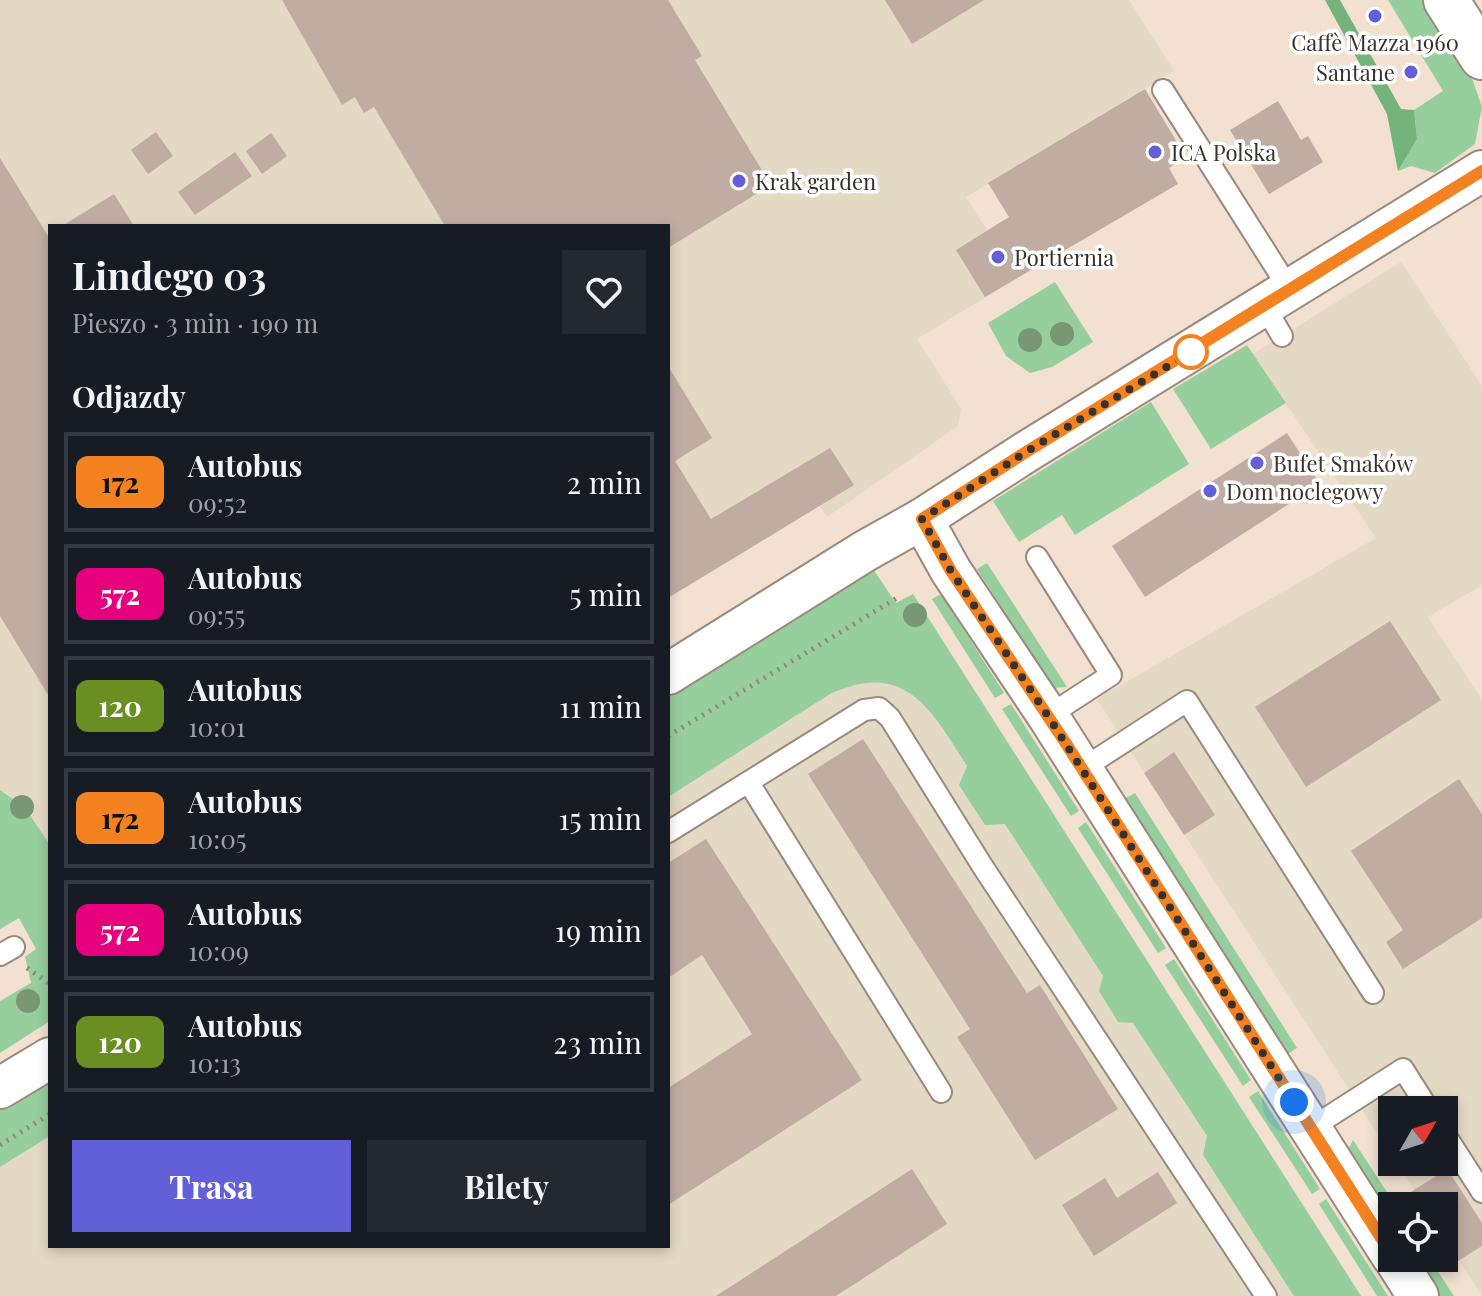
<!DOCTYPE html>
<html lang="pl">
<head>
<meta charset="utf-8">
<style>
	body { margin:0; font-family:"Playfair Display",serif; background:#242831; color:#f1f3f6; height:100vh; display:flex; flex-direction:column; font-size:30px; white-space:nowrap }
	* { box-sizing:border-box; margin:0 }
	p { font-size:26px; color:#9ea1a6 }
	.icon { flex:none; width:44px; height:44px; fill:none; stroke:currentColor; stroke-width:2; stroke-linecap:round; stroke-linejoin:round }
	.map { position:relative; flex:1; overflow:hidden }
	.panel { position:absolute; left:48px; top:224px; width:622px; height:1024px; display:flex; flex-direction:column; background:#171b24; border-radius:0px; box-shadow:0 4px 12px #0003 }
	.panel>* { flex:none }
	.badge { padding:0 16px; border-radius:12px; font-size:28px; line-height:52px }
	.needle { width:52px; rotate:51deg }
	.tools { position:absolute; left:1378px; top:1096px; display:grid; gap:16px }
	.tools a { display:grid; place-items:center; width:80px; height:80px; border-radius:0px; background:#171b24; box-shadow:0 4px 12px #0003; font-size:40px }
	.you { position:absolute; width:40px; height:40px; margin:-20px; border:6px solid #fff; border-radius:50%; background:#1a73e8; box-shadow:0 0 0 12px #1a73e833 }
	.map>.badge { position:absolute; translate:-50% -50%; box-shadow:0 0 0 4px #fff }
	h2 { padding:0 24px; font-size:30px; line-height:72px }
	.round { display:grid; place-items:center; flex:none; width:84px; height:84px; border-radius:0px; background:#242831 }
	.head { display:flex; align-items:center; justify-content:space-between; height:136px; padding:0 24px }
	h1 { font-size:38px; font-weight:700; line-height:60px }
	.primary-button { display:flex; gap:16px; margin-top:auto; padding:16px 24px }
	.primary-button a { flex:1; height:92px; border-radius:0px; background:#625fd8; color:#fff; font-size:32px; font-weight:700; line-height:92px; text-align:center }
	.primary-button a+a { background:#242831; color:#f1f3f6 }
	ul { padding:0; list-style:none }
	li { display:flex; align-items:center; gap:24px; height:100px; margin:0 16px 12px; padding:0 8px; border:4px solid #363941; border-radius:0px }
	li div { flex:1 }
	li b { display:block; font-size:30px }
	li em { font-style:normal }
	li .badge { min-width:88px; font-weight:700; text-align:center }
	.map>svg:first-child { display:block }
	.industrial { fill:#e4d9c4 }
	.green { fill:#97ce9e }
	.forest { fill:#74b37c }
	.building { fill:#c1aca3 }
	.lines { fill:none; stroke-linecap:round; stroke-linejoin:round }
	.lane-casing { stroke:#9b8a7c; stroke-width:24 }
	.street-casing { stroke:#9b8a7c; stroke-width:44 }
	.secondary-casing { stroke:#9b8a7c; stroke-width:48 }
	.path { stroke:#93877c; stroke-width:5; stroke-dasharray:2 6; stroke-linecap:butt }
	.lane { stroke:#fff; stroke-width:20 }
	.street { stroke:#fff; stroke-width:40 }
	.secondary { stroke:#fff; stroke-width:44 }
	.tree { fill:#7a9774 }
	.line-casing { stroke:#fff; stroke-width:18 }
	.line { stroke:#f58220; stroke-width:12 }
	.walk { stroke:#39322c; stroke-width:8; stroke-dasharray:0 14.4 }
	.poi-dot { fill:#625fd8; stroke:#fff; stroke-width:3 }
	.stop-dot { fill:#fff; stroke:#f58220; stroke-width:4 }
	.labels { text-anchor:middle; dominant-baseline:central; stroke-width:7; stroke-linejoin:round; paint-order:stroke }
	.poi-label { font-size:22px; fill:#39322c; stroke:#fff; text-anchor:start }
</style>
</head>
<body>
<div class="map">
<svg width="1482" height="1296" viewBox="0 0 1482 1296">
	<rect width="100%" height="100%" fill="#f2e0d1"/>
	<g class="industrial">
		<polygon points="0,0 1129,0 1174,71 966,197 1017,278 917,339 961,409 958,426 827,517 797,468 668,545 668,226 50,226 50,926 0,815"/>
		<polygon points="1401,262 1482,386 1482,585 1428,617 1482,700 1482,1296 1444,1237 1444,1206 1424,1206 1396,1162 1444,1162 1444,1110 1392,1110 1392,1156 1097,699 1376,538 1253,354"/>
		<polygon points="917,601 1361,1296 0,1296 0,1167 50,1136 50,1246 668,1246 668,755"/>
	</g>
	<g class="green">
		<polygon points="1388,0 1424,0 1472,78 1482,107 1475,144 1435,173 1411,166 1398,171 1417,139 1414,110 1443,91"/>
		<polygon points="1055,282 1093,342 1052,367 1030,373 1006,356 988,323"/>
		<polygon points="1247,345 1286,403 1211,449 1173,389"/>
		<polygon points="1151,402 1189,464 1075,535 1062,515 1019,542 993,501"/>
		<polygon points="987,563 1067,687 1053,688 977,569"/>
		<path d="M873 569 896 603 913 594 1361 1296H1294L1203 1155 1207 1136 1133 1023 1118 1022 1099 991 1103 976 1005 824 985 825 959 785 967 766C931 709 905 659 830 694L668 797V692Z"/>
		<polygon points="941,594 1004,693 995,698 932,599"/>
		<polygon points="1011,704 1079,811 1071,816 1002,709"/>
		<polygon points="0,790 25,808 50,845 50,1021 0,1053 0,1001 31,983 25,957 36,949 19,918 0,929"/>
		<polygon points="1135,793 1297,1048 1286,1055 1124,799"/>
		<polygon points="1086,822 1166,948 1158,953 1078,828"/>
		<polygon points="1174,959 1251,1080 1243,1086 1165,965"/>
		<polygon points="45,1080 50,1088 50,1136 0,1167 0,1107"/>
		<polygon points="1258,1091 1320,1189 1312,1194 1249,1097"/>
		<polygon points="1353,1140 1396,1206 1392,1206 1392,1225 1350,1160 1349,1148"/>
		<polygon points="1326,1199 1388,1296 1377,1296 1319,1204"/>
		<polygon points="1413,1258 1429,1258 1454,1296 1437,1296"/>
	</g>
	<polygon class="forest" points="1325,0 1340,0 1401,109 1414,110 1417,139 1398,171 1387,114"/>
	<g class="building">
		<polygon points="282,0 668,0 702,56 695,60 771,185 668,248 668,226 445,226 374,107 364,113 355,97 342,105"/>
		<polygon points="885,0 984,0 912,44"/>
		<polygon points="1145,89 1186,157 1169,168 1178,184 985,297 956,250 1009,217 988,183"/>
		<polygon points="1278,101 1301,140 1308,136 1323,162 1269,194 1230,130"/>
		<polygon points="156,132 173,156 148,174 131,150"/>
		<polygon points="271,133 287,156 262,174 246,151"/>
		<polygon points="235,152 252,176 195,215 178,192"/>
		<polygon points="0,158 50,239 50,698 0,616"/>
		<polygon points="114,194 134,226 62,226"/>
		<polygon points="668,366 712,438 675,461 711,519 830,448 854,485 668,598"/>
		<polygon points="1287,433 1320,484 1145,597 1112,546"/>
		<polygon points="1390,621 1441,700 1306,787 1255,707"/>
		<polygon points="863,739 1027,993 1040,985 1118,1109 1035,1160 957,1037 970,1029 808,774"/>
		<polygon points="1174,752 1215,815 1184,835 1144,773"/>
		<polygon points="1459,779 1482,814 1482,918 1403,969 1386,942 1403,930 1351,851"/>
		<polygon points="706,839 862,1080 668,1205 668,1088 752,1034 702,955 668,978 668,863"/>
		<polygon points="1444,1164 1482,1223 1482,1246 1458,1261 1444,1239 1444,1206 1389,1206 1444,1171"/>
		<polygon points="912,1169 947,1224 836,1296 716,1296"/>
		<polygon points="1158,1172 1177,1203 1094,1256 1062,1205 1105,1178 1117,1198"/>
	</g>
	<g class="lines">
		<defs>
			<g id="lane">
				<polyline points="1163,90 1290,290"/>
				<polyline points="1265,307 1282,336"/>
				<polyline points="1037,557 1111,675 1048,716"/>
				<polyline points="1082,769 1187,701 1373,993"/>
				<polyline points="749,783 941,1092"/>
				<polyline points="668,832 864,710 879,708 890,718 983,867 1266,1296"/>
				<polyline points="0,955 14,947"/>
				<polyline points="1311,1128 1403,1069 1429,1110"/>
				<polyline points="1444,1133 1482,1192"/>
			</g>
			<g id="street">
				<polyline points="922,519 951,571 1048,716 1392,1256"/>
				<polyline points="668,674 865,551 922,519 1026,452 1482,171"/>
				<polyline points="0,1088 50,1058"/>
				<polyline points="1394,1258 1418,1296"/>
			</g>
			<polyline id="secondary" points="1446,0 1482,57"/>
		</defs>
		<use href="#lane" class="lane-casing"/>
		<use href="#street" class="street-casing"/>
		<use href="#secondary" class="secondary-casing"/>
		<g class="path">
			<polyline points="668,736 897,598"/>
			<polyline points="27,968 50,984"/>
			<polyline points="0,1145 50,1114"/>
		</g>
		<use href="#lane" class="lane"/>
		<use href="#street" class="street"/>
		<use href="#secondary" class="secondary"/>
	</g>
	<g class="tree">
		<circle cx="1062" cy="334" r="12"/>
		<circle cx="1030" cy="340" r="12"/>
		<circle cx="915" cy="615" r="12"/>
		<circle cx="22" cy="807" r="12"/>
		<circle cx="28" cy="1001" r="12"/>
	</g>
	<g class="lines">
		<defs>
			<polyline id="line" points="1392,1255 1065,742 951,571 922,519 1026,452 1482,171"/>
		</defs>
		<use href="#line" class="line-casing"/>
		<use href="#line" class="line"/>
		<polyline class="walk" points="1191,352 1026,452 922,519 951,571 1048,716 1294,1102"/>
	</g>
	<g class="poi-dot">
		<circle cx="1375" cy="16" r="8"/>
		<circle cx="1411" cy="72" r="8"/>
		<circle cx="1155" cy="152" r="8"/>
		<circle cx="739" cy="181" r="8"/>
		<circle cx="998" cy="257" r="8"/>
		<circle cx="1257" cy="463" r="8"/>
		<circle cx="1210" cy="491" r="8"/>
	</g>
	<circle class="stop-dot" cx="1191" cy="352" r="16"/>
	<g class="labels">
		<g class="poi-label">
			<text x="1375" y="42" text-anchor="middle">Caffè Mazza 1960</text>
			<text x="1395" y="72" text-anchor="end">Santane</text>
			<text x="1171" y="152">ICA Polska</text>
			<text x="755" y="181">Krak garden</text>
			<text x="1014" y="257">Portiernia</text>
			<text x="1273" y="463">Bufet Smaków</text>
			<text x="1226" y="491">Dom noclegowy</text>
		</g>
	</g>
</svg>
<div class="tools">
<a><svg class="needle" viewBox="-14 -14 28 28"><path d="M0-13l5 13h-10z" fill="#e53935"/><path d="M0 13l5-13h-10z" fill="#9ea1a6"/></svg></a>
<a><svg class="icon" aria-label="locate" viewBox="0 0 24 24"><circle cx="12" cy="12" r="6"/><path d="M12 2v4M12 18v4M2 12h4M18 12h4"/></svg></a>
</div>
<div class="you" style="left:1294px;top:1102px"></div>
<section class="panel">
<div class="head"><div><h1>Lindego 03</h1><p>Pieszo · 3 min · 190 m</p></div><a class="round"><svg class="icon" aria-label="heart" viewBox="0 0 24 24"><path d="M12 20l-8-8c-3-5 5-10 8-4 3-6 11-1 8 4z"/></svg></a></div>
<h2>Odjazdy</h2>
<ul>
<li><span class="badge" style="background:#f58220;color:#111">172</span><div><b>Autobus</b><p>09:52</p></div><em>2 min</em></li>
<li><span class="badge" style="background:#e6007e;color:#fff">572</span><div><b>Autobus</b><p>09:55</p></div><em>5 min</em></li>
<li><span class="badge" style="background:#6b8e23;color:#fff">120</span><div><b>Autobus</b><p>10:01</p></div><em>11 min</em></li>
<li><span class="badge" style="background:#f58220;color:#111">172</span><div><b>Autobus</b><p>10:05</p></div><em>15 min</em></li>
<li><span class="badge" style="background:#e6007e;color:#fff">572</span><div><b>Autobus</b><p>10:09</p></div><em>19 min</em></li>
<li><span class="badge" style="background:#6b8e23;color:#fff">120</span><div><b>Autobus</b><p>10:13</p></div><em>23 min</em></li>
</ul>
<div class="primary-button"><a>Trasa</a><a>Bilety</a></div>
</section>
</div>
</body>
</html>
